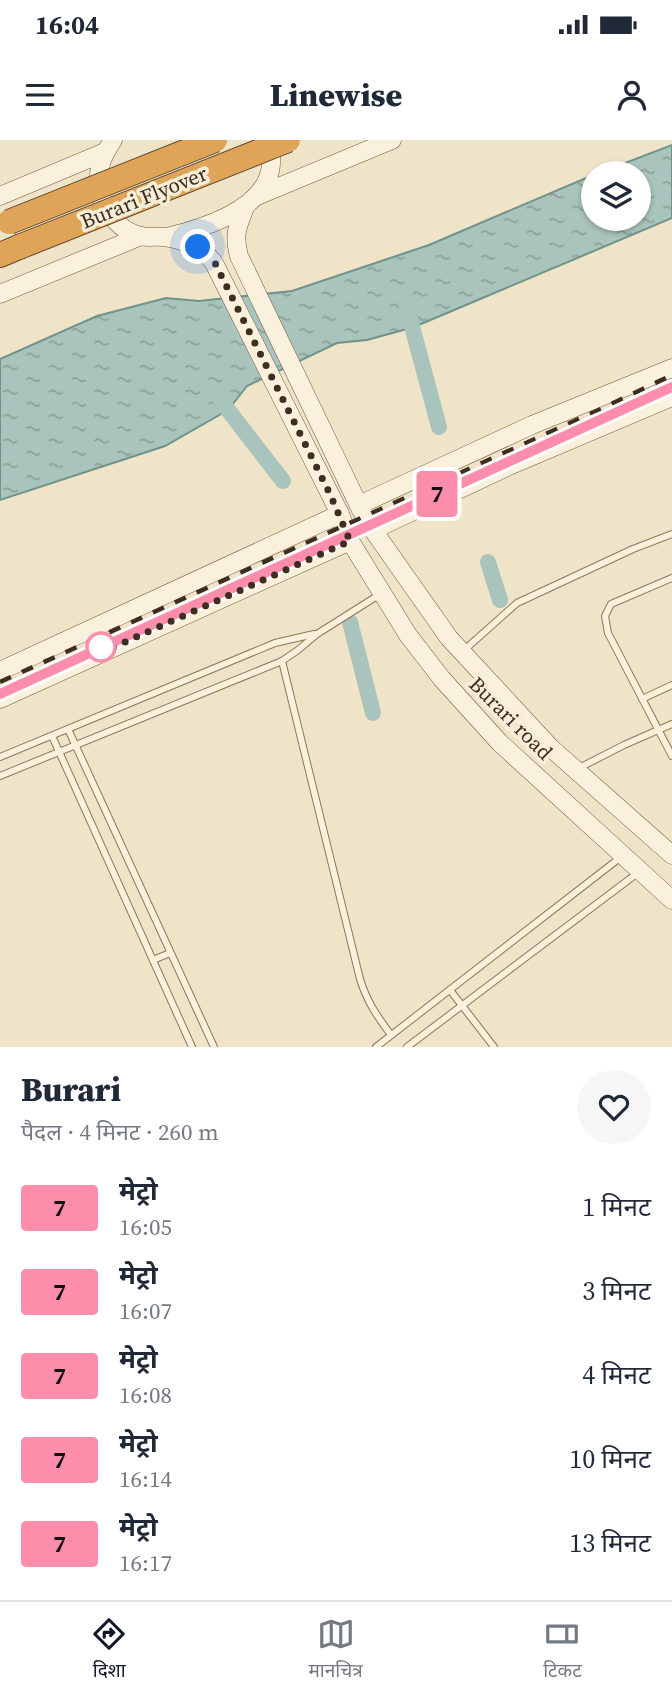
<!DOCTYPE html>
<html lang="hi">
<head>
<meta charset="utf-8">
<style>
	body { margin:0; font-family:"Source Serif 4","Noto Sans Devanagari",serif; background:#f6f6f7; color:#1f2937; height:100vh; display:flex; flex-direction:column; font-size:26px; white-space:nowrap }
	* { box-sizing:border-box; margin:0 }
	p { font-size:23px; color:#747a83 }
	.icon { flex:none; width:38px; height:38px; fill:none; stroke:currentColor; stroke-width:2; stroke-linecap:round; stroke-linejoin:round }
	.map { position:relative; height:907px; overflow:hidden }
	.details { display:flex; flex-direction:column; background:#fff; flex:1 }
	.details>* { flex:none }
	.badge { padding:0 14px; border-radius:5px; font-size:24px; line-height:46px }
	.buttons { position:absolute; left:581px; top:21px; display:grid; gap:14px }
	.buttons a { display:grid; place-items:center; width:70px; height:70px; border-radius:50%; background:#fff; box-shadow:0 2px 5px #0004; font-size:35px }
	.you { position:absolute; width:35px; height:35px; margin:-18px; border:5px solid #fff; border-radius:50%; background:#1a73e8; box-shadow:0 0 0 10px #1a73e833 }
	.map>.badge { position:absolute; translate:-50% -50%; box-shadow:0 0 0 4px #fff }
	.round { display:grid; place-items:center; flex:none; width:74px; height:74px; border-radius:37px; background:#f6f6f7 }
	.headline { display:flex; align-items:center; justify-content:space-between; height:119px; padding:0 21px }
	h1 { font-size:33px; font-weight:800; line-height:52px }
	ul { padding:0; list-style:none }
	li { display:flex; align-items:center; gap:21px; height:84px; padding:0 21px }
	li div { flex:1 }
	li b { display:block; font-size:26px }
	li em { font-style:normal }
	li .badge { min-width:77px; font-weight:700; text-align:center }
	.status { display:flex; justify-content:space-between; align-items:center; height:49px; padding:0 35px; background:#fff; direction:ltr }
	.status svg { height:19px; fill:currentColor }
	header { display:flex; justify-content:space-between; align-items:center; height:91px; padding:0 21px; background:#fff; font-size:32px; font-weight:800 }
	.dock { display:flex; justify-content:space-around; align-items:center; height:98px; border-top:2px solid #e0e1e3; background:#fff; font-size:19px; color:#747a83 }
	.dock a { display:grid; justify-items:center; gap:4px }
	.dock .current { color:#111827 }
	.map>svg:first-child { display:block }
	.water { fill:url(#water-ripples); stroke:#6f938a; stroke-width:2 }
	.lines { fill:none; stroke-linecap:round; stroke-linejoin:round }
	.canal { stroke:#a9c4bc; stroke-width:16 }
	.lane-casing { stroke:#8d765c; stroke-width:8 }
	.secondary-casing { stroke:#6f573f; stroke-width:19 }
	.highway-casing { stroke:#5b4430; stroke-width:26 }
	.lane { stroke:#faf1dc; stroke-width:6 }
	.secondary { stroke:#faf1dc; stroke-width:18 }
	.highway { stroke:#e0a458; stroke-width:24 }
	.rail { stroke:#3d2e20; stroke-width:4.5; stroke-dasharray:12 12; stroke-linecap:butt }
	.highway-bridge-casing { stroke:#5b4430; stroke-width:26; stroke-linecap:butt }
	.highway-bridge { stroke:#e0a458; stroke-width:24 }
	.line-casing { stroke:#fff; stroke-width:16 }
	.line { stroke:#fc8eac; stroke-width:10 }
	.walk { stroke:#3d2e20; stroke-width:7; stroke-dasharray:0 12.6 }
	.stop-dot { fill:#fff; stroke:#fc8eac; stroke-width:3.5 }
	.labels { text-anchor:middle; dominant-baseline:central; stroke-width:7; stroke-linejoin:round; paint-order:stroke }
	.street-label { font-size:21px; fill:#3d2e20; stroke:#f7eed8 }
</style>
</head>
<body>
<div class="status"><b>16:04</b><svg viewBox="0 0 49 12"><path d="M0 12V9h3v3zM5 12V6h3v6zM10 12V3h3v9zM15 12V0h3v12zM26 1h20v11H26zM47 4h2v5h-2z"/></svg></div>
<header><svg class="icon" aria-label="menu" viewBox="0 0 24 24"><path d="M4 6h16M4 12h16M4 18h16"/></svg>Linewise<svg class="icon" aria-label="person" viewBox="0 0 24 24"><circle cx="12" cy="8" r="4"/><path d="M4 21q1-7 8-7t8 7"/></svg></header>
<div class="map">
<svg width="672" height="907" viewBox="0 0 672 907">
	<defs>
		<pattern id="water-ripples" width="26" height="14" patternUnits="userSpaceOnUse" patternTransform="scale(1.75)"><rect width="26" height="14" fill="#a9c4bc"/><path d="M2 4q2-2 4 0t4 0M15 11q2-2 4 0t4 0" fill="none" stroke="#8ba098"/></pattern>
	</defs>
	<rect width="100%" height="100%" fill="#f0e4c8"/>
	<polygon class="water" points="672,5 672,78 414,187 367,200 337,203 247,246 228,270 165,306 0,360 0,219 97,176 166,158 199,161 292,151 429,105 593,35 593,79 639,79 639,33 599,33"/>
	<g class="lines">
		<g class="canal">
			<polyline points="407,168 439,287"/>
			<polyline points="217,254 228,270 283,341"/>
			<polyline points="488,422 500,460"/>
			<polyline points="350,482 373,573"/>
		</g>
		<defs>
			<g id="lane">
				<polyline points="672,438 611,464 605,476 608,493 672,616"/>
				<polyline points="462,512 517,463 633,409 672,394"/>
				<path d="M282 521 360 839C367 862 377 876 391 895"/>
				<polyline points="642,559 672,545"/>
				<polyline points="68,589 214,907"/>
				<polyline points="52,596 192,907"/>
				<polyline points="0,617 275,503 314,494"/>
				<polyline points="577,629 624,605 672,584"/>
				<polyline points="0,636 282,521 298,510 317,494 382,453"/>
				<polyline points="153,820 170,813"/>
				<polyline points="450,850 494,907"/>
				<polyline points="376,907 621,717"/>
				<polyline points="407,907 639,732"/>
			</g>
			<g id="secondary">
				<path d="M113 0C108 8 103 15 101 24 92 53 111 89 141 96 148 98 156 96 163 97 183 99 203 108 214 123L340 374 350 401 408 495 442 539 500 603 672 760"/>
				<polyline points="0,56 105,12"/>
				<polyline points="257,56 392,0"/>
				<path d="M246 65C238 86 233 93 239 116L361 370 373 390 449 498 551 608 672 715"/>
				<path d="M167 97C200 89 254 73 268 38 273 25 271 13 269 0"/>
				<polyline points="0,154 141,96"/>
				<polyline points="359,365 532,285 672,228"/>
				<polyline points="373,390 509,326 672,257"/>
				<polyline points="0,531 340,374"/>
				<polyline points="0,559 350,401"/>
			</g>
			<polyline id="highway" points="0,115 19,107"/>
		</defs>
		<use href="#lane" class="lane-casing"/>
		<use href="#secondary" class="secondary-casing"/>
		<use href="#highway" class="highway-casing"/>
		<use href="#lane" class="lane"/>
		<use href="#secondary" class="secondary"/>
		<use href="#highway" class="highway"/>
		<g class="rail">
			<polyline points="602,280 672,247"/>
			<polyline points="99,509 564,297"/>
			<polyline points="0,542 603,268 672,235"/>
		</g>
		<defs>
			<g id="highway-bridge">
				<polyline points="9,82 215,0"/>
				<polyline points="19,107 288,0"/>
			</g>
		</defs>
		<use href="#highway-bridge" class="highway-bridge-casing"/>
		<use href="#highway-bridge" class="highway-bridge"/>
	</g>
	<g class="lines">
		<defs>
			<polyline id="line" points="0,554 672,247"/>
		</defs>
		<use href="#line" class="line-casing"/>
		<use href="#line" class="line"/>
		<polyline class="walk" points="101,507 114,507 350,401 330,354 215,123 208,114 198,107"/>
	</g>
	<circle class="stop-dot" cx="101" cy="507" r="14"/>
	<g class="labels">
		<g class="street-label">
			<text transform="translate(144 57) rotate(-22)">Burari Flyover</text>
			<text transform="translate(511 578) rotate(45)">Burari road</text>
		</g>
	</g>
</svg>
<div class="buttons">
<a><svg class="icon" aria-label="layers" viewBox="0 0 24 24"><path d="M12 4l9 5-9 5-9-5zM3 14l9 5 9-5"/></svg></a>
</div>
<div class="you" style="left:198px;top:107px"></div>
<b class="badge" style="left:437px;top:354px;background:#fc8eac;color:#111">7</b>
</div>
<section class="details">
<div class="headline"><div><h1>Burari</h1><p>पैदल · 4 मिनट · 260 m</p></div><a class="round"><svg class="icon" aria-label="heart" viewBox="0 0 24 24"><path d="M12 20l-8-8c-3-5 5-10 8-4 3-6 11-1 8 4z"/></svg></a></div>
<ul>
<li><span class="badge" style="background:#fc8eac;color:#111">7</span><div><b>मेट्रो</b><p>16:05</p></div><em>1 मिनट</em></li>
<li><span class="badge" style="background:#fc8eac;color:#111">7</span><div><b>मेट्रो</b><p>16:07</p></div><em>3 मिनट</em></li>
<li><span class="badge" style="background:#fc8eac;color:#111">7</span><div><b>मेट्रो</b><p>16:08</p></div><em>4 मिनट</em></li>
<li><span class="badge" style="background:#fc8eac;color:#111">7</span><div><b>मेट्रो</b><p>16:14</p></div><em>10 मिनट</em></li>
<li><span class="badge" style="background:#fc8eac;color:#111">7</span><div><b>मेट्रो</b><p>16:17</p></div><em>13 मिनट</em></li>
</ul>
</section>
<nav class="dock">
<a class="current"><svg class="icon" aria-label="directions" viewBox="0 0 24 24"><path d="M12 3l9 9-9 9-9-9zM9 14v-3h6M13 9l2 2-2 2"/></svg>दिशा</a>
<a><svg class="icon" aria-label="map" viewBox="0 0 24 24"><path d="M3 6l6-2 6 2 6-2v14l-6 2-6-2-6 2zM9 4v14M15 6v14"/></svg>मानचित्र</a>
<a><svg class="icon" aria-label="tickets" viewBox="0 0 24 24"><path d="M3 7h18v10H3zM15 7v10"/></svg>टिकट</a>
</nav>
</body>
</html>
